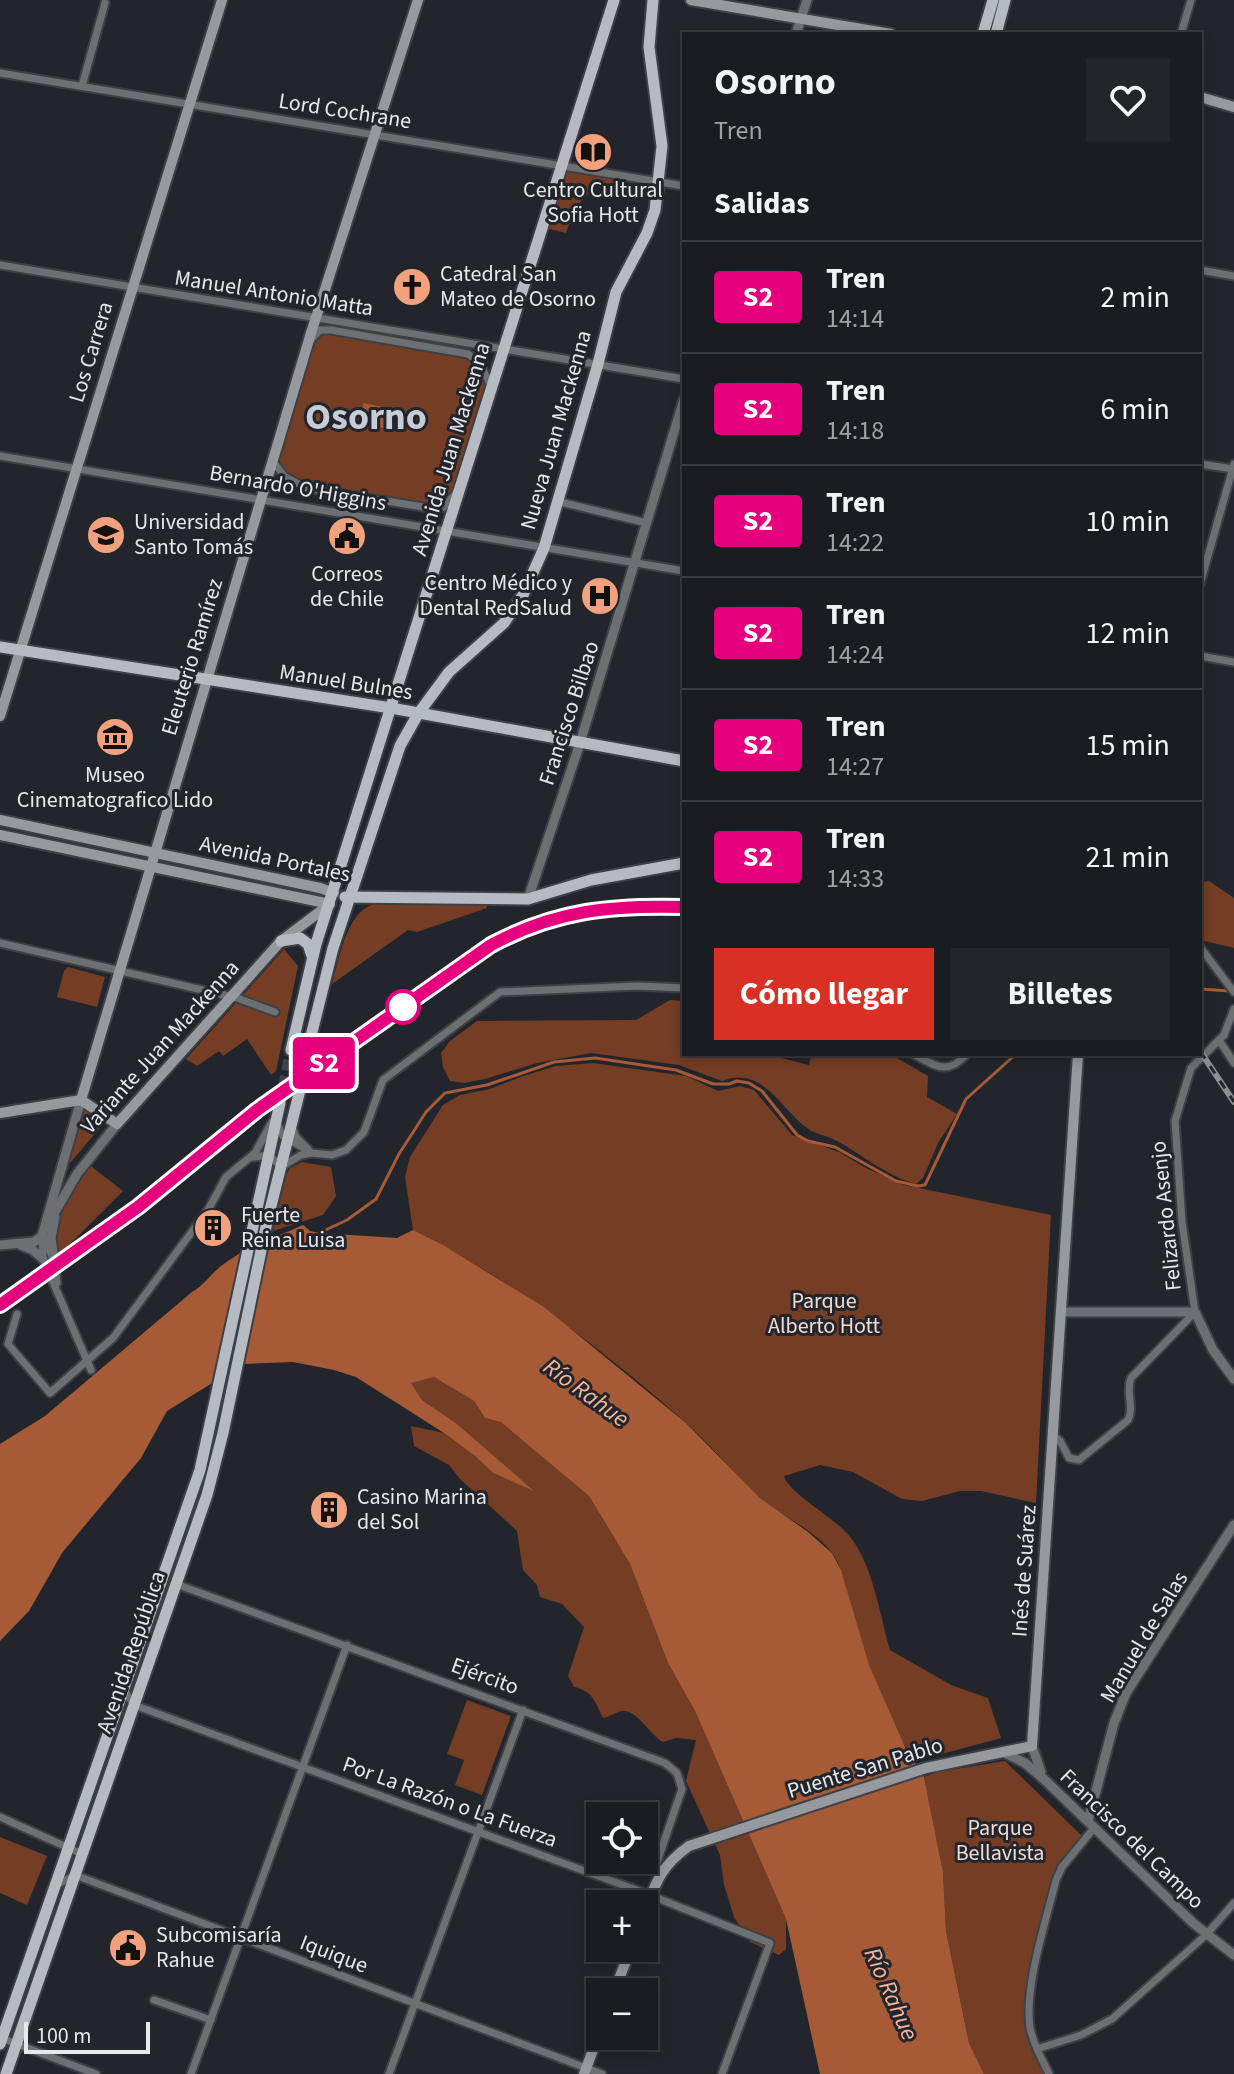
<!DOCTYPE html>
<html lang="es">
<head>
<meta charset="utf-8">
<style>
	body { margin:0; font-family:"Source Sans 3",sans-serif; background:#23252a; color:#f1f3f6; height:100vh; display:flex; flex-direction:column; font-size:30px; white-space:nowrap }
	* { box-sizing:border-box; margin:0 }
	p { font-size:26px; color:#9fa1a5 }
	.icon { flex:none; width:44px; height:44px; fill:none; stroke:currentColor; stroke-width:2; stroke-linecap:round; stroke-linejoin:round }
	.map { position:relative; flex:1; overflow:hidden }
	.details { position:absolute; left:682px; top:32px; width:520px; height:1024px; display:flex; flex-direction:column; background:#1a1c21; border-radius:0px; box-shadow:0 4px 12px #0003,0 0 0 2px #383a3f }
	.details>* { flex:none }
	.badge { padding:0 16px; border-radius:6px; font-size:28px; line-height:52px }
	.fabs { position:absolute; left:586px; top:1802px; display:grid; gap:16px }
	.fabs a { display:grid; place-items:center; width:72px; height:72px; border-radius:0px; background:#1a1c21; box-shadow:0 4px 12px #0003,0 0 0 2px #383a3f; font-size:40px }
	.scale { position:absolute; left:24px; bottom:20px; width:126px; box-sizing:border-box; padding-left:8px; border:4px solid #e5e8ed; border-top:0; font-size:22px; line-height:28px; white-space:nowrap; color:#e5e8ed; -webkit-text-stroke:6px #22262c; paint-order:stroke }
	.map>.badge { position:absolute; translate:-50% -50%; box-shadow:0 0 0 4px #fff }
	h2 { padding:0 32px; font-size:30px; line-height:72px }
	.round { display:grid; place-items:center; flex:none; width:84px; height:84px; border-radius:0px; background:#23252a }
	.headline { display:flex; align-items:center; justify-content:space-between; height:136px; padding:0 32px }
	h1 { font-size:38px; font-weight:700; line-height:60px }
	.action { display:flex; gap:16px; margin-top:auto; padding:16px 32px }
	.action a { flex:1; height:92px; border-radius:0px; background:#d93025; color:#fff; font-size:32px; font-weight:700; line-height:92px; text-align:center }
	.action a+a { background:#23252a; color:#f1f3f6 }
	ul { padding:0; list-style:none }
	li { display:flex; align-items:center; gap:24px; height:112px; padding:0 32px; border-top:2px solid #383a3f }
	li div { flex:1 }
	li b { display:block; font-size:30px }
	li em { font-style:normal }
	li .badge { min-width:88px; font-weight:700; text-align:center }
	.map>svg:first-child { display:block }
	.green { fill:#753d23 }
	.water { fill:#a65a35 }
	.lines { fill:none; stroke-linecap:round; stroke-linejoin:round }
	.stream { stroke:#a65a35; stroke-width:3 }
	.primary-tunnel { stroke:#3f4349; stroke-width:11; stroke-dasharray:11 5.5; stroke-linecap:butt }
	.minor-casing { stroke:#3d4147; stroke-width:11 }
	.tertiary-casing { stroke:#3d4147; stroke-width:13 }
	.secondary-casing { stroke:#3d4147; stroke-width:14 }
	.primary-casing { stroke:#3d4147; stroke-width:15 }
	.minor { stroke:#6d7073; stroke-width:7 }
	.tertiary { stroke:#6d7073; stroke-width:9 }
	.secondary { stroke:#969a9f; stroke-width:10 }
	.primary { stroke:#b6bbc2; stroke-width:11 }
	.rail-casing { stroke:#8b8f94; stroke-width:6 }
	.rail { stroke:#22262c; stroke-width:3; stroke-dasharray:9; stroke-linecap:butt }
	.line-casing { stroke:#fff; stroke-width:18 }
	.line { stroke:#e6007e; stroke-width:12 }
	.stop-dot { fill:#fff; stroke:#e6007e; stroke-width:4 }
	.labels { text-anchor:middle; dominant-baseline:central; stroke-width:6; stroke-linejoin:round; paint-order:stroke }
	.street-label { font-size:22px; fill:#e5e8ed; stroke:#22262c }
	.poi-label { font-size:22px; fill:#e5e8ed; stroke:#22262c; text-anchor:start }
	.park-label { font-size:22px; fill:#f1dad0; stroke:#22262c }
	.water-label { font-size:24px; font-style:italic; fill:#f7b699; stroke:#22262c }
	.town-label { font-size:38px; font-weight:bold; fill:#c7cdd6; stroke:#22262c }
</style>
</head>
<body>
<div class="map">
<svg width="1234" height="2074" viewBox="0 0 1234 2074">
	<rect width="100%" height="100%" fill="#22262c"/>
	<g class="green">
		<polygon points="562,166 624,177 608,191 601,183 580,202 583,213 573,224 569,224 566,233 542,227"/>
		<polygon points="321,333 469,358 488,385 455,490 427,504 300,483 280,466 277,460 311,341"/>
		<polygon points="1209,881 1234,898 1234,948 1200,940 1200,883"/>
		<path d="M380 903 487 905V908L417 932 408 930 332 984C340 957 347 906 380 903Z"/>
		<polygon points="284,949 298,966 276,1071 271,1075 247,1039 223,1056 219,1051 197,1066 186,1059"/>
		<polygon points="68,967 105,977 97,1007 57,997 64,971"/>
		<path d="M670 1000 684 1001V1054H766L809 1065 812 1054H890L928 1076 927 1097 957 1114 938 1143 923 1178 916 1184C885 1175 863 1155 835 1140 828 1136 819 1135 812 1131 782 1114 765 1064 722 1081L679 1065 591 1053 537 1063 485 1079 464 1083 450 1081 443 1067 441 1053 450 1041 477 1021 636 1020Z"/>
		<path d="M593 1063 686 1076 718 1091 740 1086 754 1090 792 1135 839 1152 864 1167 904 1185 1051 1215 1036 1503 981 1491H960L922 1501 902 1499 853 1472 820 1465 784 1476C788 1493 836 1518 851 1538 873 1566 880 1616 890 1650L951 1685 988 1698 1001 1738 916 1761C885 1723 866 1658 852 1611 846 1593 844 1570 833 1554 814 1528 779 1516 757 1495 732 1471 710 1444 684 1421 601 1348 512 1280 413 1230L405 1177 410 1157 443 1105 460 1095 490 1089 523 1076 556 1066Z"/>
		<polygon points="82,1106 104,1116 103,1124 70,1163 66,1161"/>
		<polygon points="302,1162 331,1167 336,1196 323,1215 273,1231 286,1175 290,1168"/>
		<path d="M88 1164 123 1191 59 1255C48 1221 69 1191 88 1164Z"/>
		<path d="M434 1376 474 1401 485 1418 501 1421 589 1496 630 1564 668 1663 695 1711 786 1919V1949L779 1955 750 1942 734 1917 724 1885 720 1855 686 1781 696 1740 676 1738 663 1742C649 1734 637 1709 622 1711 615 1712 610 1717 603 1718 595 1702 593 1691 574 1687L568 1676 584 1627 562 1604 540 1597 537 1585 523 1570 517 1531 460 1479 449 1465 414 1446 411 1426 444 1433 475 1456 493 1473 531 1489 456 1423 422 1400 410 1383Z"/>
		<polygon points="467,1700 511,1716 482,1795 455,1785 464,1760 447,1754"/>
		<polygon points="1005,1761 1083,1837 1057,1868 1053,1876 1032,1964 1029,2029 1047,2074 984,2074 969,2043 946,1931 943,1872 924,1777 937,1772"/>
		<polygon points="0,1837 47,1856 27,1905 0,1893"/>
	</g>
	<g class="water">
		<polygon points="363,403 407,412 403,432 360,423"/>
		<path d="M303 1225 310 1231 319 1233 397 1238 413 1230 443 1245 544 1307 686 1423 760 1498 808 1532 832 1553 841 1570 869 1665 905 1747 924 1777 943 1872 946 1931 969 2043 984 2074H820L786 1919 695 1711 668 1663 630 1564 589 1496 501 1422 485 1418 474 1401 434 1377 411 1383 422 1400 456 1423 534 1491 493 1473 475 1456 444 1433 356 1377 334 1370 293 1362 243 1364 167 1411 141 1458 62 1553 29 1611 0 1641V1444L45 1416 192 1292C204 1285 210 1275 221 1266 244 1248 276 1237 303 1225Z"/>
	</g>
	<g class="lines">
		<g class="stream">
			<polyline points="1200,989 1230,991"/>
			<polyline points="319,1233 347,1220 376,1199 399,1154 426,1112 445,1093 487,1085 554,1062 595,1058 676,1070 713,1084 729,1084 737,1081 749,1083 762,1091 797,1135 808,1141 835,1147 896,1181 918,1186 925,1185 966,1099 1016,1054"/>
		</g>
		<g class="primary-tunnel">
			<polyline points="300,1090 310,1040"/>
			<polyline points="280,1103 291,1050"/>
		</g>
		<defs>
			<g id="minor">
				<polyline points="1181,34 1191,0"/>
				<polyline points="0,73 684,186"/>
				<polyline points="82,86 105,3"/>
				<polyline points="0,265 684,379"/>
				<polyline points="1200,270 1234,276"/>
				<polyline points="310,341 320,330 331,330 468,354 478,361 492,387"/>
				<polyline points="0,456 684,571"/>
				<polyline points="272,460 284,476 306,488 436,509 444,507 456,493"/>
				<polyline points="1200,464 1234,469"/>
				<polyline points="556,501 647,523"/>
				<polyline points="1200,584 1234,464"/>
				<polyline points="1200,656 1234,662"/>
				<polyline points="0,943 237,998 275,1012"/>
				<polyline points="1200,947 1234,992"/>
				<polyline points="1219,1040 1234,1063"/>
				<path d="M913 1054C936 1066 947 1076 967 1054"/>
				<polyline points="277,1123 283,1136 312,1153 332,1155 346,1150 364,1132 383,1080 500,992 637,986 684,988"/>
				<polyline points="292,1127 296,1137 308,1149"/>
				<polyline points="253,1157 269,1155 281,1167 301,1155 311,1153"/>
				<polyline points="42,1236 43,1259 91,1370"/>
				<polyline points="43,1238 54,1260 57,1283"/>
				<polyline points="17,1314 8,1344 50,1393 113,1338 208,1210 226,1177 255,1153 272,1122"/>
				<path d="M1053 1435 1060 1441 1069 1458 1079 1460 1128 1420C1135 1406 1125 1393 1131 1378L1195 1312 1182 1222 1175 1121 1191 1068 1224 1035 1234 1009"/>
				<polyline points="176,1584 665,1763 677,1773 682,1789 657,1862 658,1876"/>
				<polyline points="123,1689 134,1705 642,1892 770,1943 722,2074"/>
				<polyline points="0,1817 82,1854"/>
				<polyline points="55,1886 75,1875 602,2074"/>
				<polyline points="154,2000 211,2020"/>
				<polyline points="1,2038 96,2074"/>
				<polyline points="1037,2049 1081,2035 1112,2019 1206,1935 1234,1903"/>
				<polyline points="191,2074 347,1645"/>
				<polyline points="389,2074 523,1710"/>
				<path d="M1049 2074C1042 2059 1033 2044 1030 2028 1024 1986 1046 1921 1056 1880L1062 1867 1094 1828"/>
			</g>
			<g id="tertiary">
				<polyline points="796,34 807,0"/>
				<polyline points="528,899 580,743 684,399"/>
				<polyline points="51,1219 77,1174 117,1124"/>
				<polyline points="42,1236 81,1100"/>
				<polyline points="0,1245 34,1242 42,1236"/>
				<polyline points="21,1245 33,1250 43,1259"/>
				<polyline points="54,1260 51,1238 55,1217"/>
				<polyline points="1066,1312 1195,1312 1213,1350 1234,1379"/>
				<polyline points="1032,1746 1041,1772"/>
				<polyline points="1003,1752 1025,1763 1047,1782 1193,1923 1234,1955"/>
				<polyline points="1088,1821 1114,1723 1126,1693 1234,1525"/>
			</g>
			<g id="secondary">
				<polyline points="691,0 891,34"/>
				<polyline points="1200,97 1234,107"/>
				<polyline points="0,716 222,0"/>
				<polyline points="0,820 320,888 334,893"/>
				<polyline points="0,835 330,904"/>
				<polyline points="81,1100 311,333 418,0"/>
				<polyline points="0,1113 81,1100 117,1124 281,941 330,904"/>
				<path d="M644 1913C656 1882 661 1866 689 1846L926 1768 1032 1746 1078 1054"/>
				<polyline points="614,1992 631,1948"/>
				<polyline points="584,2074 600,2031"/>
			</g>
			<g id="primary">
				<polyline points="983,34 993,0"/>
				<polyline points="996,34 1005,0"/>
				<polyline points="0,647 391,708 684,761"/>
				<polyline points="345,897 528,899 591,880 684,863"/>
				<polyline points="281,941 300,938 308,944 312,956"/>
				<polyline points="310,1040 333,948 400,746 418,714 449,672 504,623 523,595 544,548 598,364 616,292 647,233 655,210 662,146 649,47 653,0"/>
				<polyline points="291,1050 316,944 614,0"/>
				<polyline points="0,2044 200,1470 280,1103"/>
				<polyline points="6,2074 207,1495 223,1433 267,1222 300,1090"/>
			</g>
		</defs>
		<use href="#minor" class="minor-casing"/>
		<use href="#tertiary" class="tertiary-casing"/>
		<use href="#secondary" class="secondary-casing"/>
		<use href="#primary" class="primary-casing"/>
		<use href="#minor" class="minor"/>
		<use href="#tertiary" class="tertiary"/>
		<use href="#secondary" class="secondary"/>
		<use href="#primary" class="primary"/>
		<defs>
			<g id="rail">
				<polyline points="1200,1051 1234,1102"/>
				<path d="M0 1305 138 1207 257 1110 491 945C553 911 615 905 684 907"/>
			</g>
		</defs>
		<use href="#rail" class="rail-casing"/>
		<use href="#rail" class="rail"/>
	</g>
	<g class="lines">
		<defs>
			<path id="line" d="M0 1305 138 1207 257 1110 491 945C556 910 612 905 684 907"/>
		</defs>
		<use href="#line" class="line-casing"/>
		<use href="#line" class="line"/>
	</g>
	<defs>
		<symbol id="library-disc" viewBox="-11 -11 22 22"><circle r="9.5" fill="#f1a17d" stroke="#22262c"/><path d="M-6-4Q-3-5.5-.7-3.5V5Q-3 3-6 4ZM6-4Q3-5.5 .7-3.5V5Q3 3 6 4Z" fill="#111"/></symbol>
		<symbol id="church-disc" viewBox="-11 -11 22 22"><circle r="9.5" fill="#f1a17d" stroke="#22262c"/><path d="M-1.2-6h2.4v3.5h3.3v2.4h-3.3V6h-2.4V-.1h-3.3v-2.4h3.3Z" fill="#111"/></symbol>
		<symbol id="university-disc" viewBox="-11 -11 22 22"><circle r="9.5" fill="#f1a17d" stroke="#22262c"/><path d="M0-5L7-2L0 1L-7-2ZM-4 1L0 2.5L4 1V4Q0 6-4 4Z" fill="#111"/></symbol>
		<symbol id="civic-disc" viewBox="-11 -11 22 22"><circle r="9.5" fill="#f1a17d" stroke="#22262c"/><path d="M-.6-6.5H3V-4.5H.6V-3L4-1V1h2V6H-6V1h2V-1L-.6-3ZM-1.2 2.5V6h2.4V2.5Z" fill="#111"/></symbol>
		<symbol id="hospital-disc" viewBox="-11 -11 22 22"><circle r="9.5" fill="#f1a17d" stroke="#22262c"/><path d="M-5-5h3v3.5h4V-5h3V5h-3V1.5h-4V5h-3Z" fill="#111"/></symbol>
		<symbol id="museum-disc" viewBox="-11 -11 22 22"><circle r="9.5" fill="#f1a17d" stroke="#22262c"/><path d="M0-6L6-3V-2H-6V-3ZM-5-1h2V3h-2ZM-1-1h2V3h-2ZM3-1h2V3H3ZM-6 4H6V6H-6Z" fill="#111"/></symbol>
		<symbol id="building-disc" viewBox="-11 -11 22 22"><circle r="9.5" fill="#f1a17d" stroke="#22262c"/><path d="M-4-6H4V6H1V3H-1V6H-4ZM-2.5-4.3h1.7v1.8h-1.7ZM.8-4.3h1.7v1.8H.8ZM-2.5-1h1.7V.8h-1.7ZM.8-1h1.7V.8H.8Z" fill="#111"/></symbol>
	</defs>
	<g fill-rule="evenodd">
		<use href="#library-disc" x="571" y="130" width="44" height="44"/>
		<use href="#church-disc" x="390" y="265" width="44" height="44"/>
		<use href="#university-disc" x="84" y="513" width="44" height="44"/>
		<use href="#civic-disc" x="325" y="514" width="44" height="44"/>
		<use href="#hospital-disc" x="578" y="574" width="44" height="44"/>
		<use href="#museum-disc" x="93" y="715" width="44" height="44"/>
		<use href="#building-disc" x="191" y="1206" width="44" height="44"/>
		<use href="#building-disc" x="307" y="1488" width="44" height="44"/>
		<use href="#civic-disc" x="106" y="1926" width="44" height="44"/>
	</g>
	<circle class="stop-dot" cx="403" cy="1007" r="16"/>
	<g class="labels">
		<g class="street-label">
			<text transform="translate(345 111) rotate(9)">Lord Cochrane</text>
			<text transform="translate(274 293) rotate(9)">Manuel Antonio Matta</text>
			<text transform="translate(91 352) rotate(-73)">Los Carrera</text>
			<text transform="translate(556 430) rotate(-74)">Nueva Juan Mackenna</text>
			<text transform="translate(451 449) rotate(-73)">Avenida Juan Mackenna</text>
			<text transform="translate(298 488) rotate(10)">Bernardo O'Higgins</text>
			<text transform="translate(192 657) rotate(-73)">Eleuterio Ramírez</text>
			<text transform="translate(346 682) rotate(9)">Manuel Bulnes</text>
			<text transform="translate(569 713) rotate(-72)">Francisco Bilbao</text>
			<text transform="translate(275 859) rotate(12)">Avenida Portales</text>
			<text transform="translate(160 1047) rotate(-48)">Variante Juan Mackenna</text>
			<text transform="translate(1166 1216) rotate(-96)">Felizardo Asenjo</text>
			<text transform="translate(1024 1571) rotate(-86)">Inés de Suárez</text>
			<text transform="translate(1144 1637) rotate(-59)">Manuel de Salas</text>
			<text transform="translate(131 1652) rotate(-71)">Avenida República</text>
			<text transform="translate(485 1676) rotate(20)">Ejército</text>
			<text transform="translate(865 1768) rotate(-17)">Puente San Pablo</text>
			<text transform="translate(450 1802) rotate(20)">Por La Razón o La Fuerza</text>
			<text transform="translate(1132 1839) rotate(44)">Francisco del Campo</text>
			<text transform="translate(334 1954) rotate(21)">Iquique</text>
		</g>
		<g class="poi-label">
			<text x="593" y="190" text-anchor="middle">Centro Cultural<tspan x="593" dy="25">Sofia Hott</tspan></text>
			<text x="440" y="274">Catedral San<tspan x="440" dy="25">Mateo de Osorno</tspan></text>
			<text x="134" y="522">Universidad<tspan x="134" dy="25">Santo Tomás</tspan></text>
			<text x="347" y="574" text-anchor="middle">Correos<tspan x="347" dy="25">de Chile</tspan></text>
			<text x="572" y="583" text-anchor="end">Centro Médico y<tspan x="572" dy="25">Dental RedSalud</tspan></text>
			<text x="115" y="775" text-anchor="middle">Museo<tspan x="115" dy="25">Cinematografico Lido</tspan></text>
			<text x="241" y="1215">Fuerte<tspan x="241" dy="25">Reina Luisa</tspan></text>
			<text x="357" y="1497">Casino Marina<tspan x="357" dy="25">del Sol</tspan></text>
			<text x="156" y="1935">Subcomisaría<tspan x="156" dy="25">Rahue</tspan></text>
		</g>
		<g class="park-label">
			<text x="824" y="1301">Parque<tspan x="824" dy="25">Alberto Hott</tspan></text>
			<text x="1000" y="1828">Parque<tspan x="1000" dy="25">Bellavista</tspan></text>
		</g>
		<g class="water-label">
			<text transform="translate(586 1393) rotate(36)">Río Rahue</text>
			<text transform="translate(891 1994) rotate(66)">Río Rahue</text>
		</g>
		<g class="town-label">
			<text x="366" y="417">Osorno</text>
		</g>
	</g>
</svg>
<div class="fabs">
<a><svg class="icon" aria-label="locate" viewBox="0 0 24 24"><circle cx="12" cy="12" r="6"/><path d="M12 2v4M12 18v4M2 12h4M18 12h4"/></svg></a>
<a>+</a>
<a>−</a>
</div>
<div class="scale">100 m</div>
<b class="badge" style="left:324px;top:1063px;background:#e6007e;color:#fff">S2</b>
<section class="details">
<div class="headline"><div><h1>Osorno</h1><p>Tren</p></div><a class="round"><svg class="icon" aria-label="heart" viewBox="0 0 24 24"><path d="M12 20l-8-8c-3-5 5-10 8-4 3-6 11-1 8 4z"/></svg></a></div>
<h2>Salidas</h2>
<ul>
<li><span class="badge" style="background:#e6007e;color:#fff">S2</span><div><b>Tren</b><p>14:14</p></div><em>2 min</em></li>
<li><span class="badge" style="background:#e6007e;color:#fff">S2</span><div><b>Tren</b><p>14:18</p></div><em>6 min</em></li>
<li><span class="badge" style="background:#e6007e;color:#fff">S2</span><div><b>Tren</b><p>14:22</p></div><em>10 min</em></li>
<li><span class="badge" style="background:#e6007e;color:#fff">S2</span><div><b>Tren</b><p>14:24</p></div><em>12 min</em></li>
<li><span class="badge" style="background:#e6007e;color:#fff">S2</span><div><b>Tren</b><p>14:27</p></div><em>15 min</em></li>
<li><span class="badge" style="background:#e6007e;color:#fff">S2</span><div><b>Tren</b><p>14:33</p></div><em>21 min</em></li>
</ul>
<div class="action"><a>Cómo llegar</a><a>Billetes</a></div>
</section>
</div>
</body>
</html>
